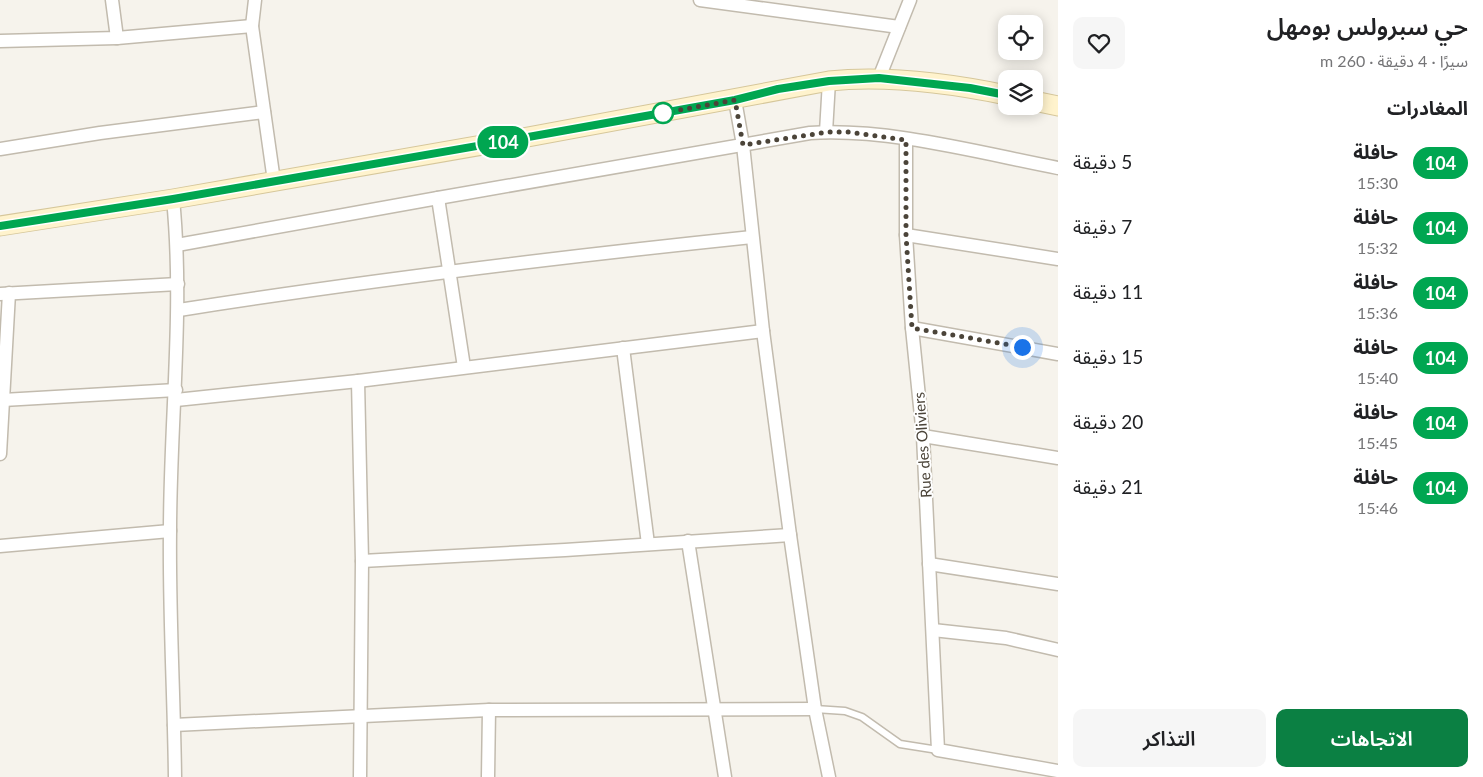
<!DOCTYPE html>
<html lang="ar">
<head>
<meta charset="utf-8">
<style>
	body { margin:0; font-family:Lato,"Noto Sans Arabic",sans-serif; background:#f6f6f6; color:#202124; direction:rtl; height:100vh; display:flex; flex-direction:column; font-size:19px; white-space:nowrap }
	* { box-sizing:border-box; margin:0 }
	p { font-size:16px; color:#757577 }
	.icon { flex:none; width:28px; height:28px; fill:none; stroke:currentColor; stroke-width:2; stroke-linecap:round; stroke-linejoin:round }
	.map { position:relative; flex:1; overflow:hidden; direction:ltr }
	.details { display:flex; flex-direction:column; background:#fff; width:425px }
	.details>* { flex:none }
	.badge { padding:0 10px; border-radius:16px; font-size:18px; line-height:32px }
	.tools { position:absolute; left:998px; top:15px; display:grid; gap:10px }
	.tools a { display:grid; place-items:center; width:45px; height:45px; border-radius:10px; background:#fff; box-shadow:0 2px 12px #0003; font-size:25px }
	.you { position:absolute; width:25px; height:25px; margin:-12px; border:4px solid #fff; border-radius:50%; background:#1a73e8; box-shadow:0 0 0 8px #1a73e833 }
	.map>.badge { position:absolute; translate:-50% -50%; box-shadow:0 0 0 2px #fff }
	h2 { padding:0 15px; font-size:19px; line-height:45px }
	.round { display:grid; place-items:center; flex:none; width:52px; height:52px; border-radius:10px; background:#f6f6f6 }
	.headline { display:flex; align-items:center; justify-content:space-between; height:85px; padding:0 15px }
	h1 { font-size:24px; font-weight:600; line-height:38px }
	.action { display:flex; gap:10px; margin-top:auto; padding:10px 15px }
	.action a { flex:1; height:58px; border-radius:10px; background:#0b8043; color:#fff; font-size:20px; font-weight:600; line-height:58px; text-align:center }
	.action a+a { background:#f6f6f6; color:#202124 }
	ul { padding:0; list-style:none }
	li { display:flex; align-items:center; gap:15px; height:65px; padding:0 15px }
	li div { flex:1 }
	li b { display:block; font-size:19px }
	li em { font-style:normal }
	li .badge { min-width:55px; font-weight:700; text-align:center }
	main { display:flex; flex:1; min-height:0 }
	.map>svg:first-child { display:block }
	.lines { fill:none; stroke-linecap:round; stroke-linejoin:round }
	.service-casing { stroke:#c2bbae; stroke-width:9 }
	.minor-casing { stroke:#c2bbae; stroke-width:15 }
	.secondary-casing { stroke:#d6c79b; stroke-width:21 }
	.service { stroke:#fff; stroke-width:6 }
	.minor { stroke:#fff; stroke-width:12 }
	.secondary { stroke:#fff3cd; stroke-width:19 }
	.line-casing { stroke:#fff; stroke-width:11 }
	.line { stroke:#00a651; stroke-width:8 }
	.walk { stroke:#4b4439; stroke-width:5; stroke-dasharray:0 9 }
	.stop-dot { fill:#fff; stroke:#00a651; stroke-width:2.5 }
	.labels { text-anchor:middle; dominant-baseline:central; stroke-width:4; stroke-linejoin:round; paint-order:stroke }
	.street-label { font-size:15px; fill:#4b4439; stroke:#fff }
</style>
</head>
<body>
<main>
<section class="details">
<div class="headline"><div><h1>حي سبرولس بومهل</h1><p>سيرًا · 4 دقيقة · 260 m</p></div><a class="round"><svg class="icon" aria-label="heart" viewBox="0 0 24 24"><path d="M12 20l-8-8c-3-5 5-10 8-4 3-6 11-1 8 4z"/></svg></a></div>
<h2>المغادرات</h2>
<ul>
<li><span class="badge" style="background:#00a651;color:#fff">104</span><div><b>حافلة</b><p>15:30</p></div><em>5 دقيقة</em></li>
<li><span class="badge" style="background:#00a651;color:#fff">104</span><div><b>حافلة</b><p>15:32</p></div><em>7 دقيقة</em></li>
<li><span class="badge" style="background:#00a651;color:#fff">104</span><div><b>حافلة</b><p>15:36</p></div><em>11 دقيقة</em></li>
<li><span class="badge" style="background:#00a651;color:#fff">104</span><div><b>حافلة</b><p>15:40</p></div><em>15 دقيقة</em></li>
<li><span class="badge" style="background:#00a651;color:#fff">104</span><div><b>حافلة</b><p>15:45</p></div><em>20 دقيقة</em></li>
<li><span class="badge" style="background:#00a651;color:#fff">104</span><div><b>حافلة</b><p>15:46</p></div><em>21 دقيقة</em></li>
</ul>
<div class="action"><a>الاتجاهات</a><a>التذاكر</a></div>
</section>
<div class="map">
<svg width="1058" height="777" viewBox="0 0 1058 777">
	<rect width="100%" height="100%" fill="#f6f3ec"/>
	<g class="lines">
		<defs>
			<polyline id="service" points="815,709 845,711 862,717 900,744 938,750"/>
			<g id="minor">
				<polyline points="112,0 117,38"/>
				<polyline points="255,0 252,26 274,181"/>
				<polyline points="700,0 899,27"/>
				<polyline points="0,41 117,38 252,26"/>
				<polyline points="879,78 910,0"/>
				<polyline points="735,100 743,145 763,331 790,535 815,709 829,777"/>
				<polyline points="826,132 829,81"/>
				<polyline points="906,140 906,235 912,328 923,436 938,750 1058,771"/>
				<polyline points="0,149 100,133 264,112"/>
				<path d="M173 199C184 310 170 420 170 531 169 613 174 695 175 777"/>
				<polyline points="906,235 1058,259"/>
				<polyline points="177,245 438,198"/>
				<polyline points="0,294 178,284"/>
				<path d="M179 310C369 280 560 257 752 237"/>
				<polyline points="912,328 1058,354"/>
				<polyline points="623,348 648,544"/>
				<path d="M464 367 438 198 810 133C889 128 980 153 1058 168"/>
				<polyline points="358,381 362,561 360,777"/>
				<polyline points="3,400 176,390"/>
				<polyline points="176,400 358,381 763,331"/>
				<polyline points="923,436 1058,458"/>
				<polyline points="0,454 9,293"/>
				<polyline points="688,541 725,777"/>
				<polyline points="0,546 170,531"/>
				<polyline points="362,561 565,550 790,535"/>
				<polyline points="929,564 1058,584"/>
				<polyline points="933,630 1006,638 1058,650"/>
				<polyline points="174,725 489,710 815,709"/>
				<polyline points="488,777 489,710"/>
			</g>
			<g id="secondary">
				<polyline points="1034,101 1058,106"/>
				<path d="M0 226 173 199 517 139 829 81C888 75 948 83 1006 95"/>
			</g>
		</defs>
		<use href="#service" class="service-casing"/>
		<use href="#minor" class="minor-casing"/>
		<use href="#secondary" class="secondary-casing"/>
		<use href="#service" class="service"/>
		<use href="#minor" class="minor"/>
		<use href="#secondary" class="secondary"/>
	</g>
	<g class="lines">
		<defs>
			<polyline id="line" points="0,226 173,199 517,139 735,100 778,89 829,81 879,78 970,88 1006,95"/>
		</defs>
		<use href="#line" class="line-casing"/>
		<use href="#line" class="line"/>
		<polyline class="walk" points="663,113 735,100 743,145 828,132 848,132 906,140 906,235 912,328 1022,347"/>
	</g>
	<circle class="stop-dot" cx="663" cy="113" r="10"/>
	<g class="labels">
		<g class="street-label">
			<text transform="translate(922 445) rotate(-94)">Rue des Oliviers</text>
		</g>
	</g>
</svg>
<div class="tools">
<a><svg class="icon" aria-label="locate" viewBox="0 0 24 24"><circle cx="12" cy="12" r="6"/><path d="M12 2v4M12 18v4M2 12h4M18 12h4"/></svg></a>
<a><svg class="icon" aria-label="layers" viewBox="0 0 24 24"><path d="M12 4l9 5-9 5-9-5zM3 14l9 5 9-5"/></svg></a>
</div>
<div class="you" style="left:1022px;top:347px"></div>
<b class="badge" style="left:503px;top:142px;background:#00a651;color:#fff">104</b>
</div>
</main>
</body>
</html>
